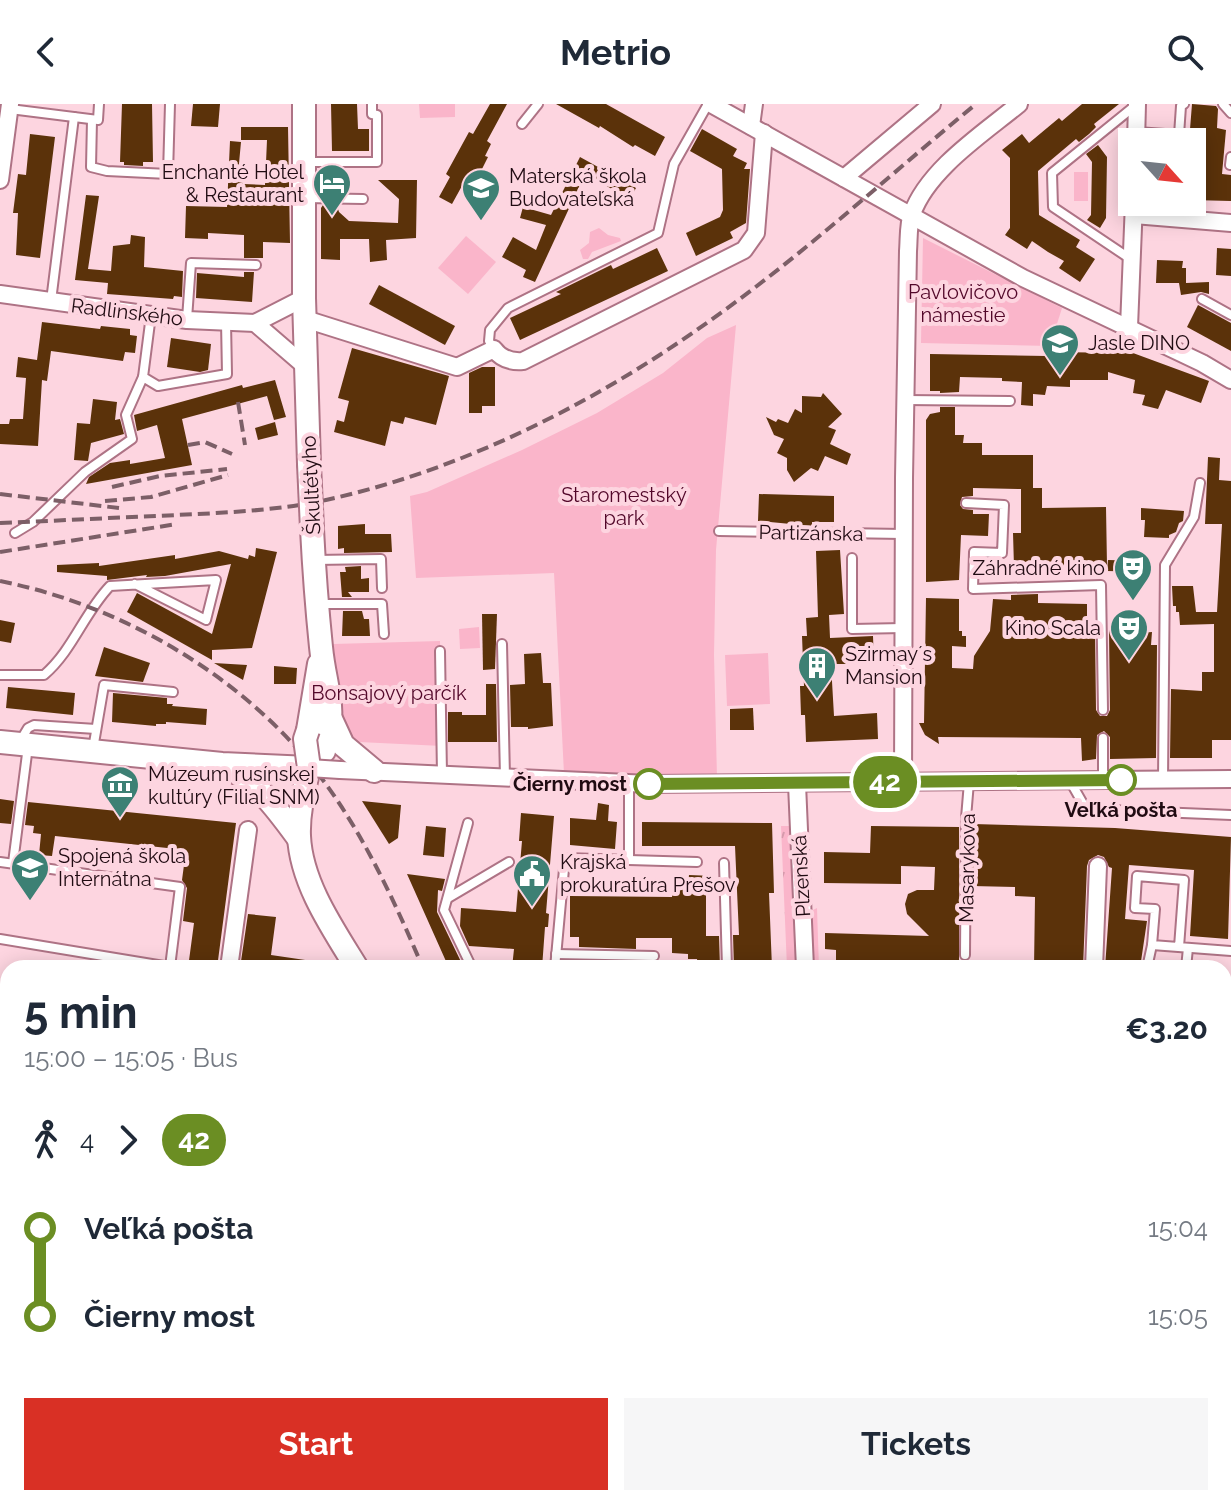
<!DOCTYPE html>
<html lang="en">
<head>
<meta charset="utf-8">
<style>
	body { margin:0; font-family:Raleway,sans-serif; background:#f6f6f7; color:#1f2937; height:100vh; display:flex; flex-direction:column; font-size:30px; white-space:nowrap }
	* { box-sizing:border-box; margin:0 }
	p { font-size:26px; color:#747a83 }
	.icon { flex:none; width:44px; height:44px; fill:none; stroke:currentColor; stroke-width:2; stroke-linecap:round; stroke-linejoin:round }
	.map { position:relative; flex:1; overflow:hidden }
	.side { position:absolute; left:0px; top:856px; width:1232px; height:546px; display:flex; flex-direction:column; background:#fff; border-radius:24px 24px 0 0; box-shadow:0 4px 20px #0003 }
	.side>* { flex:none }
	.badge { padding:0 16px; border-radius:26px; font-size:28px; line-height:52px }
	.needle { width:52px; rotate:117deg }
	.controls { position:absolute; left:1118px; top:24px; display:grid; gap:16px }
	.controls a { display:grid; place-items:center; width:88px; height:88px; border-radius:0px; background:#fff; box-shadow:0 4px 20px #0003; font-size:40px }
	.map>.badge { position:absolute; translate:-50% -50%; box-shadow:0 0 0 4px #fff }
	.legs { display:flex; align-items:center; gap:12px; height:88px; padding:0 24px; font-size:26px }
	.legs p { margin-inline-start:auto }
	.overview { display:flex; align-items:center; justify-content:space-between; height:136px; padding:0 24px }
	h1 { font-size:44px; font-weight:700; line-height:60px }
	.primary-button { display:flex; gap:16px; margin-top:auto; padding:16px 24px }
	.primary-button a { flex:1; height:92px; border-radius:0px; background:#d93025; color:#fff; font-size:32px; font-weight:700; line-height:92px; text-align:center }
	.primary-button a+a { background:#f6f6f7; color:#1f2937 }
	ul { padding:0 24px; list-style:none }
	li { display:flex; align-items:center; gap:28px; height:88px; font-size:30px }
	li i { display:grid; place-items:center; width:12px; height:100%; margin:0 10px; background:currentColor }
	li i::after { content:''; width:20px; height:20px; margin:-10px; border:6px solid; border-radius:50%; background:#fff }
	li p { margin-inline-start:auto }
	li:first-child i { background:linear-gradient(#0000 50%,currentColor 0) }
	li:last-child i { background:linear-gradient(currentColor 50%,#0000 0) }
	header { display:flex; justify-content:space-between; align-items:center; height:104px; padding:0 24px; background:#fff; font-size:36px; font-weight:700 }
	.map>svg:first-child { display:block }
	.grass { fill:url(#grass-tufts) }
	.green { fill:#fab5ca }
	.building { fill:#5b320a }
	.lines { fill:none; stroke-linecap:round; stroke-linejoin:round }
	.lane-casing { stroke:#ae7385; stroke-width:12 }
	.street-casing { stroke:#ae7385; stroke-width:20 }
	.secondary-casing { stroke:#ae7385; stroke-width:26 }
	.primary-casing { stroke:#fff; stroke-width:28 }
	.lane { stroke:#fff; stroke-width:8 }
	.street { stroke:#fff; stroke-width:16 }
	.secondary { stroke:#fff; stroke-width:22 }
	.primary { stroke:#bbc78b; stroke-width:24 }
	.rail { stroke:#7c5f67; stroke-width:4; stroke-dasharray:12 6; stroke-linecap:butt }
	.street-bridge-casing { stroke:#ae7385; stroke-width:20; stroke-linecap:butt }
	.secondary-bridge-casing { stroke:#ae7385; stroke-width:26; stroke-linecap:butt }
	.street-bridge { stroke:#fff; stroke-width:16 }
	.secondary-bridge { stroke:#fff; stroke-width:22 }
	.line-1-casing { stroke:#fff; stroke-width:18 }
	.line-1 { stroke:#6b8e23; stroke-width:12 }
	.stop-1-dot { fill:#fff; stroke:#6b8e23; stroke-width:4 }
	.labels { text-anchor:middle; dominant-baseline:central; stroke-width:8; stroke-linejoin:round; paint-order:stroke }
	.poi-label { font-size:20px; fill:#200b12; stroke:#fdd5e0; text-anchor:start }
	.park-label { font-size:20px; fill:#520729; stroke:#fdd5e0 }
	.street-label { font-size:20px; fill:#200b12; stroke:#fdd5e0 }
	.stop-label { font-size:20px; font-weight:bold; fill:#200b12; stroke:#fdd5e0; text-anchor:end }
</style>
</head>
<body>
<header><svg class="icon" aria-label="back" viewBox="0 0 24 24"><path d="M15 5l-7 7 7 7"/></svg>Metrio<svg class="icon" aria-label="search" viewBox="0 0 24 24"><circle cx="10" cy="10" r="6"/><path d="M15 15l6 6"/></svg></header>
<div class="map">
<svg width="1231" height="1401" viewBox="0 0 1231 1401">
	<defs>
		<pattern id="grass-tufts" width="24" height="20" patternUnits="userSpaceOnUse" patternTransform="scale(2)"><rect width="24" height="20" fill="#fab5ca"/><path d="M3 7l-1-3M5 7V3M7 7l1-3M15 17l-1-3M17 17v-4M19 17l1-3" fill="none" stroke="#d69aac"/></pattern>
	</defs>
	<rect width="100%" height="100%" fill="#fdd5e0"/>
	<g class="grass">
		<polygon points="781,722 790,722 796,864 787,864"/>
		<polygon points="817,804 819,864 813,864 811,807"/>
	</g>
	<g class="green">
		<polygon points="419,0 455,0 455,13 420,14"/>
		<rect x="1074" y="68" width="14" height="29"/>
		<polygon points="599,124 608,131 620,134 621,137 592,148 588,155 583,155 580,146 589,139 590,128"/>
		<polygon points="466,132 496,158 468,190 438,164"/>
		<polygon points="923,134 1062,204 1050,242 921,239"/>
		<polygon points="736,221 716,446 714,551 717,674 564,670 554,469 416,474 410,392 427,388 522,346 597,309 663,269 707,234"/>
		<polygon points="479,523 480,544 460,545 459,525"/>
		<polygon points="440,537 442,642 359,638 347,632 336,604 333,540"/>
		<polygon points="768,549 770,600 727,602 725,551"/>
		<polygon points="1224,1372 1231,1372 1231,1401 891,1401 891,1394 1224,1394"/>
	</g>
	<g class="building">
		<polygon points="122,0 152,0 153,58 143,58 143,62 124,61 124,58 120,58"/>
		<polygon points="193,0 220,0 218,23 191,22"/>
		<polygon points="331,0 357,0 358,25 369,25 369,47 332,47"/>
		<polygon points="490,0 507,0 487,37 491,40 485,52 488,53 478,73 474,71 468,83 463,80 452,100 439,93 450,73 446,70 469,28 473,30"/>
		<polygon points="556,0 606,0 665,33 655,52 635,41 633,43 600,22 599,24"/>
		<polygon points="1082,0 1119,0 1094,20 1096,23 1089,30 1079,38 1076,35 1038,67 1039,111 1080,136 1076,143 1095,155 1080,178 1059,164 1064,157 1048,148 1032,137 1027,145 1005,131 1010,124 1010,54 1002,46 1022,30 1029,39 1059,14 1062,17"/>
		<polygon points="1192,0 1216,2 1218,5 1217,24 1226,26 1222,70 1231,71 1231,97 1192,96 1192,38 1189,38"/>
		<polygon points="241,23 288,23 290,139 263,138 263,154 244,154 244,131 208,129 208,135 185,134 186,102 227,103 230,37 241,38 238,70 243,70 243,80 265,81 267,36 241,36"/>
		<polygon points="702,25 737,45 733,52 747,59 744,65 750,65 746,119 730,128 733,134 696,152 686,129 720,113 723,106 722,65 690,47"/>
		<polygon points="30,30 55,33 40,154 16,151 18,109 13,109 18,70 26,71"/>
		<polygon points="1098,41 1107,53 1106,114 1100,124 1087,116 1091,111 1092,58 1086,50"/>
		<polygon points="580,53 636,84 630,95 585,70 535,178 523,173 526,166 502,153 513,133 536,146 546,121 520,114 523,103 551,111"/>
		<polygon points="378,76 417,76 416,134 386,136 387,156 370,158 369,135 340,135 340,156 321,155 321,104 323,101 337,102 339,108 349,117 398,119 399,95"/>
		<polygon points="86,91 99,92 88,165 111,167 113,142 130,140 131,131 145,133 144,163 183,167 182,193 174,192 173,195 107,190 108,179 75,176"/>
		<polygon points="657,144 668,167 520,236 510,214 561,190 556,188 611,161 613,165"/>
		<polygon points="1217,144 1231,145 1231,172 1216,171"/>
		<polygon points="1157,156 1183,157 1182,164 1186,164 1186,179 1209,178 1209,190 1201,188 1181,191 1179,179 1156,179"/>
		<polygon points="244,168 254,168 252,198 196,194 197,169 244,173"/>
		<polygon points="379,181 455,222 445,241 369,200"/>
		<polygon points="1198,201 1231,219 1231,247 1187,223"/>
		<polygon points="42,218 100,225 101,222 130,225 130,231 137,232 135,249 125,248 123,257 51,247 47,277 42,276 38,342 0,340 0,320 9,320 10,315 23,315 26,274 16,273 18,253 37,256"/>
		<polygon points="171,234 211,240 208,266 200,268 167,263"/>
		<polygon points="352,244 449,272 436,321 405,313 403,320 391,317 385,342 334,328 337,316 344,318 349,297 338,294"/>
		<polygon points="1050,248 1133,249 1209,277 1201,299 1166,286 1158,305 1142,301 1145,291 1133,289 1135,276 1108,268 1108,276 1070,276 1070,283 1047,282 1045,291 1033,290 1033,302 1021,301 1022,278 1002,277 1002,274 960,273 959,288 940,289 940,287 930,287 930,250 1046,252 1046,249"/>
		<polygon points="482,263 495,263 495,302 482,302 482,309 469,309 469,269"/>
		<polygon points="275,276 286,313 274,316 267,292 182,315 192,361 86,380 89,373 110,359 130,356 130,360 165,354 157,321 137,327 134,311 242,281 243,284"/>
		<polygon points="823,289 842,310 828,323 836,326 830,340 851,350 847,361 825,352 818,367 811,364 794,378 787,366 787,354 777,349 784,335 774,331 766,313 776,318 778,315 788,319 795,305 802,309 802,292 821,293"/>
		<polygon points="93,295 117,298 115,316 120,315 124,330 91,339 88,357 74,356 77,319 90,320"/>
		<polygon points="940,303 955,303 955,331 964,331 963,339 982,339 982,351 1033,351 1033,384 1042,384 1042,404 1106,403 1107,462 1014,463 1013,429 1021,429 1021,385 973,384 973,392 962,393 960,401 963,405 973,406 973,410 989,410 988,432 961,431 959,476 926,478 926,316 930,310 940,308"/>
		<polygon points="275,318 278,331 258,336 255,324"/>
		<polygon points="1208,353 1220,354 1219,376 1231,377 1231,636 1212,636 1212,654 1170,654 1171,585 1202,587 1202,568 1214,568 1214,520 1180,521 1179,508 1176,508 1176,502 1173,502 1172,482 1193,482 1196,508 1217,508 1222,420 1205,420"/>
		<polygon points="759,390 834,392 834,418 812,418 812,422 758,417"/>
		<polygon points="1141,404 1184,407 1183,417 1179,419 1176,428 1169,431 1169,434 1144,433 1145,416 1141,416"/>
		<polygon points="365,420 365,430 391,430 392,448 344,449 344,444 338,445 338,422"/>
		<polygon points="256,444 277,448 252,544 212,546 212,556 127,508 137,489 212,530 231,460 165,472 146,473 147,471 107,476 107,472 57,468 57,461 99,459 99,462 175,451 175,455 219,447 248,455 249,451 255,453"/>
		<polygon points="840,446 844,510 829,511 830,534 873,532 874,560 831,560 834,612 877,609 878,635 806,638 805,611 801,611 800,582 804,582 802,532 807,532 806,514 818,513 816,447"/>
		<polygon points="1108,456 1147,457 1147,468 1107,467"/>
		<polygon points="361,462 361,475 369,474 369,488 348,488 352,493 342,493 340,468 346,468 345,463"/>
		<polygon points="1038,490 1038,499 1087,500 1087,525 1095,526 1096,606 1100,612 1107,612 1110,606 1109,526 1128,530 1152,528 1151,541 1157,541 1156,654 1110,655 1110,633 1104,627 1097,631 1096,655 1082,657 1081,634 938,633 939,640 925,631 919,619 924,619 926,494 959,495 959,527 962,527 962,532 966,532 966,543 952,542 952,564 973,565 974,552 990,527 993,495 1011,496 1011,491"/>
		<polygon points="343,507 362,507 364,515 369,515 370,532 342,532"/>
		<polygon points="482,510 497,510 495,565 483,566"/>
		<polygon points="0,516 15,519 11,539 0,537"/>
		<polygon points="104,543 150,559 143,578 95,572"/>
		<polygon points="541,549 543,579 551,579 553,622 528,625 528,623 511,623 510,581 525,580 524,550"/>
		<polygon points="214,559 247,561 243,576"/>
		<polygon points="274,562 297,564 296,580 274,580"/>
		<polygon points="486,580 496,580 497,638 448,638 448,608 462,608 462,611 486,611"/>
		<polygon points="8,583 75,589 73,611 6,604"/>
		<polygon points="113,589 167,594 167,600 173,600 172,602 207,605 206,621 166,618 166,620 156,620 156,622 112,618"/>
		<polygon points="753,604 754,626 730,626 730,605"/>
		<polygon points="0,695 14,697 11,720 0,719"/>
		<polygon points="362,697 401,701 398,734 389,740"/>
		<polygon points="28,698 236,719 217,864 188,864 194,819 183,817 187,784 182,776 186,746 55,732 52,752 39,751 41,730 33,729 34,722 25,721"/>
		<polygon points="598,699 609,701 608,717 617,718 615,745 570,741 570,714 596,716"/>
		<polygon points="521,709 554,712 546,809 549,810 548,823 545,823 542,864 512,864 514,845 469,842 460,822 461,804 516,808 522,737 519,737"/>
		<polygon points="642,718 772,719 774,789 769,789 772,864 734,864 733,831 739,831 735,742 642,742"/>
		<polygon points="973,720 1115,724 1231,733 1228,835 1190,832 1194,766 1129,761 1125,815 1147,817 1140,864 1105,864 1112,764 1109,763 1104,753 1098,751 1089,756 1087,762 1083,864 1034,864 1035,793 1015,792 1015,783 972,782"/>
		<polygon points="426,722 446,724 444,753 423,751"/>
		<polygon points="871,722 959,723 959,864 836,863 836,846 825,845 825,829 929,832 907,810 905,800 908,790 917,786 934,786 935,763 901,762 901,780 824,779 824,748 870,749"/>
		<polygon points="407,770 445,775 442,787 438,786 437,808 464,864 449,864"/>
		<polygon points="689,771 713,772 713,783 706,783 706,832 719,832 720,864 698,863 697,855 688,855 688,850 672,849 672,834 636,834 636,845 579,843 579,833 570,833 570,792 672,793 673,783 688,783"/>
		<polygon points="248,810 276,813 271,851 312,857 312,864 240,864"/>
		<polygon points="579,857 635,859 635,864 579,864"/>
	</g>
	<g class="lines">
		<defs>
			<g id="lane">
				<polyline points="1223,0 1231,9"/>
				<polyline points="10,5 98,16 99,0"/>
				<polyline points="92,16 91,63 107,67 168,70 170,0"/>
				<polyline points="522,20 538,0"/>
				<polyline points="1137,28 1179,31 1181,2 1184,0"/>
				<polyline points="305,58 377,58 377,11 372,10 372,0"/>
				<polyline points="1230,61 1231,53"/>
				<polyline points="305,94 363,95"/>
				<polyline points="1132,156 1053,103 1052,69 1136,1"/>
				<polyline points="1202,195 1231,211"/>
				<polyline points="51,197 74,13"/>
				<polyline points="151,211 143,273 158,282 227,270 226,218"/>
				<polyline points="187,215 191,159 256,161"/>
				<polyline points="494,245 489,237 490,226 508,204 658,129 674,60 708,0"/>
				<polyline points="905,296 1010,297"/>
				<polyline points="966,399 1004,401 1002,449 974,448 973,485 1101,481 1103,606"/>
				<polyline points="719,427 903,430"/>
				<polyline points="15,429 33,418 85,368 132,335 126,311 143,273"/>
				<polyline points="852,454 852,525 903,524"/>
				<polyline points="315,456 381,455 382,484"/>
				<polyline points="319,500 382,500 384,530"/>
				<polyline points="502,540 505,673"/>
				<polyline points="440,547 442,670"/>
				<path d="M0 571H44C73 546 84 509 110 482L216 476 206 516 135 480"/>
				<polyline points="1103,634 1103,676"/>
				<polyline points="19,639 28,624 34,621 96,625"/>
				<polyline points="93,645 104,581 173,588"/>
				<polyline points="1163,676 1165,461 1194,413 1200,379"/>
				<polyline points="1070,677 1086,705 1231,711"/>
				<polyline points="468,719 444,806 472,864"/>
				<polyline points="629,756 697,758"/>
				<polyline points="0,758 180,783 170,863 0,835"/>
				<polyline points="13,759 28,642"/>
				<polyline points="724,759 727,864"/>
				<polyline points="448,794 509,758"/>
				<polyline points="1179,843 1184,776 1137,772 1135,804 1155,805 1152,841 1231,847"/>
				<polyline points="556,850 654,852"/>
				<polyline points="965,851 966,714 969,678"/>
				<polyline points="555,864 565,754 629,756 629,679"/>
				<polyline points="1147,864 1152,841"/>
				<polyline points="1186,864 1188,844"/>
				<polyline points="0,941 8,943"/>
				<polyline points="1224,988 1231,988"/>
				<polyline points="0,1039 8,1041"/>
				<polyline points="0,1124 8,1125"/>
				<polyline points="570,1401 572,1394"/>
				<polyline points="1142,1401 1142,1394"/>
			</g>
			<g id="street">
				<polyline points="711,0 1023,174 1202,259 1231,276"/>
				<polyline points="751,22 754,0"/>
				<polyline points="1136,38 1137,0"/>
				<polyline points="844,74 932,0"/>
				<polyline points="0,76 10,0"/>
				<polyline points="1134,111 1231,119"/>
				<polyline points="0,190 187,216 255,219 304,194"/>
				<path d="M305 215 457 263 494 245C501 255 511 258 523 257L744 146 756 129 764 29"/>
				<polyline points="255,219 306,263"/>
				<polyline points="1129,223 1134,98"/>
				<polyline points="340,666 650,680 1231,675"/>
				<path d="M903 678 904 374 908 147C909 135 908 120 912 110 928 65 984 29 1019 0"/>
				<polyline points="797,680 805,864"/>
				<polyline points="229,864 248,726"/>
				<polyline points="1094,864 1098,762"/>
				<polyline points="1224,1108 1231,1011"/>
				<polyline points="891,1394 891,1401"/>
				<polyline points="634,1401 635,1394"/>
			</g>
			<g id="secondary">
				<polyline points="304,0 304,194 309,360"/>
				<path d="M312 425C314 464 317 504 321 543 325 585 338 602 324 647"/>
				<polyline points="331,615 343,641 374,667"/>
				<polyline points="308,626 319,560"/>
				<path d="M0 638 222 660 309 664C304 686 298 709 299 732 301 779 333 825 357 864"/>
				<path d="M224 661C258 678 277 705 299 735"/>
				<polyline points="1224,1358 1231,1358"/>
			</g>
			<g id="primary">
				<polyline points="0,1192 8,1194"/>
				<polyline points="425,1401 426,1394"/>
			</g>
		</defs>
		<use href="#lane" class="lane-casing"/>
		<use href="#street" class="street-casing"/>
		<use href="#secondary" class="secondary-casing"/>
		<use href="#primary" class="primary-casing"/>
		<use href="#lane" class="lane"/>
		<use href="#street" class="street"/>
		<use href="#secondary" class="secondary"/>
		<use href="#primary" class="primary"/>
		<g class="rail">
			<polyline points="238,298 245,341"/>
			<polyline points="188,341 205,338 232,350"/>
			<polyline points="112,383 160,372 227,365"/>
			<polyline points="0,390 119,404"/>
			<polyline points="105,397 151,393 228,371"/>
			<path d="M0 419C52 417 105 414 157 412 214 409 270 408 326 396 462 366 595 299 708 218 802 152 887 73 976 0"/>
			<polyline points="0,448 177,420"/>
			<path d="M0 477C120 501 240 570 316 667 362 726 394 796 423 864"/>
			<polyline points="542,1394 542,1401"/>
		</g>
		<defs>
			<polyline id="street-bridge" points="309,664 340,666"/>
			<g id="secondary-bridge">
				<polyline points="309,360 312,425"/>
				<polyline points="308,626 305,635 309,664"/>
			</g>
		</defs>
		<use href="#street-bridge" class="street-bridge-casing"/>
		<use href="#secondary-bridge" class="secondary-bridge-casing"/>
		<use href="#street-bridge" class="street-bridge"/>
		<use href="#secondary-bridge" class="secondary-bridge"/>
	</g>
	<g class="lines">
		<defs>
			<polyline id="line-1" points="649,680 1121,676"/>
		</defs>
		<use href="#line-1" class="line-1-casing"/>
		<use href="#line-1" class="line-1"/>
	</g>
	<defs>
		<symbol id="hotel-pin" viewBox="-11 -11 22 30"><path d="M0 17L-7.5 6A9.5 9.5 0 1 1 7.5 6Z" fill="#3d8074" stroke="#fdd5e0"/><path d="M-6-4.5h1.5V1H6V5H4.5V3h-9V5H-6ZM-4 0a1.8 1.8 0 1 1 3.6 0ZM.5 0V-2.5h3Q6-2.5 6 0Z" fill="#fff"/></symbol>
		<symbol id="school-pin" viewBox="-11 -11 22 30"><path d="M0 17L-7.5 6A9.5 9.5 0 1 1 7.5 6Z" fill="#3d8074" stroke="#fdd5e0"/><path d="M0-5L7-2L0 1L-7-2ZM-4 1L0 2.5L4 1V4Q0 6-4 4Z" fill="#fff"/></symbol>
		<symbol id="theatre-pin" viewBox="-11 -11 22 30"><path d="M0 17L-7.5 6A9.5 9.5 0 1 1 7.5 6Z" fill="#3d8074" stroke="#fdd5e0"/><path d="M-5-5.5Q0-4 5-5.5V0Q5 5 0 6Q-5 5-5 0ZM-3.3-2.5H-1v1.5H-3.3ZM1-2.5H3.3v1.5H1ZM-2.8 1Q0 5.5 2.8 1Z" fill="#fff"/></symbol>
		<symbol id="building-pin" viewBox="-11 -11 22 30"><path d="M0 17L-7.5 6A9.5 9.5 0 1 1 7.5 6Z" fill="#3d8074" stroke="#fdd5e0"/><path d="M-4-6H4V6H1V3H-1V6H-4ZM-2.5-4.3h1.7v1.8h-1.7ZM.8-4.3h1.7v1.8H.8ZM-2.5-1h1.7V.8h-1.7ZM.8-1h1.7V.8H.8Z" fill="#fff"/></symbol>
		<symbol id="museum-pin" viewBox="-11 -11 22 30"><path d="M0 17L-7.5 6A9.5 9.5 0 1 1 7.5 6Z" fill="#3d8074" stroke="#fdd5e0"/><path d="M0-6L6-3V-2H-6V-3ZM-5-1h2V3h-2ZM-1-1h2V3h-2ZM3-1h2V3H3ZM-6 4H6V6H-6Z" fill="#fff"/></symbol>
		<symbol id="civic-pin" viewBox="-11 -11 22 30"><path d="M0 17L-7.5 6A9.5 9.5 0 1 1 7.5 6Z" fill="#3d8074" stroke="#fdd5e0"/><path d="M-.6-6.5H3V-4.5H.6V-3L4-1V1h2V6H-6V1h2V-1L-.6-3ZM-1.2 2.5V6h2.4V2.5Z" fill="#fff"/></symbol>
	</defs>
	<g fill-rule="evenodd">
		<use href="#hotel-pin" x="310" y="57" width="44" height="60"/>
		<use href="#school-pin" x="459" y="62" width="44" height="60"/>
		<use href="#school-pin" x="1038" y="217" width="44" height="60"/>
		<use href="#theatre-pin" x="1111" y="442" width="44" height="60"/>
		<use href="#theatre-pin" x="1107" y="502" width="44" height="60"/>
		<use href="#building-pin" x="795" y="540" width="44" height="60"/>
		<use href="#museum-pin" x="98" y="659" width="44" height="60"/>
		<use href="#school-pin" x="8" y="742" width="44" height="60"/>
		<use href="#civic-pin" x="510" y="748" width="44" height="60"/>
	</g>
	<g class="stop-1-dot">
		<circle cx="1121" cy="676" r="14"/>
		<circle cx="649" cy="680" r="14"/>
	</g>
	<g class="labels">
		<g class="poi-label">
			<text x="304" y="68" text-anchor="end">Enchanté Hotel<tspan x="304" dy="23">&amp; Restaurant</tspan></text>
			<text x="509" y="72">Materská škola<tspan x="509" dy="23">Budovateľská</tspan></text>
			<text x="1088" y="239">Jasle DINO</text>
			<text x="1105" y="464" text-anchor="end">Záhradné kino</text>
			<text x="1101" y="524" text-anchor="end">Kino Scala</text>
			<text x="845" y="550">Szirmay´s<tspan x="845" dy="23">Mansion</tspan></text>
			<text x="148" y="670">Múzeum rusínskej<tspan x="148" dy="23">kultúry (Filial SNM)</tspan></text>
			<text x="58" y="752">Spojená škola<tspan x="58" dy="23">Internátna</tspan></text>
			<text x="560" y="758">Krajská<tspan x="560" dy="23">prokuratúra Prešov</tspan></text>
		</g>
		<g class="park-label">
			<text x="963" y="188">Pavlovičovo<tspan x="963" dy="23">námestie</tspan></text>
			<text x="624" y="391">Staromestský<tspan x="624" dy="23">park</tspan></text>
			<text x="389" y="589">Bonsajový parčík</text>
		</g>
		<g class="street-label">
			<text transform="translate(127 208) rotate(7)">Radlinského</text>
			<text transform="translate(311 381) rotate(-93)">Škultétyho</text>
			<text transform="translate(811 429) rotate(1)">Partizánska</text>
			<text transform="translate(967 764) rotate(-89)">Masarykova</text>
			<text transform="translate(801 772) rotate(-93)">Plzenská</text>
		</g>
		<g class="stop-label">
			<text x="627" y="680">Čierny most</text>
			<text x="1121" y="706" text-anchor="middle">Veľká pošta</text>
		</g>
	</g>
</svg>
<div class="controls">
<a><svg class="needle" viewBox="-14 -14 28 28"><path d="M0-13l5 13h-10z" fill="#e53935"/><path d="M0 13l5-13h-10z" fill="#747a83"/></svg></a>
</div>
<b class="badge" style="left:885px;top:678px;background:#6b8e23;color:#fff">42</b>
<section class="side">
<div class="overview"><div><h1>5 min</h1><p>15:00 – 15:05 · Bus</p></div><b>€3.20</b></div>
<div class="legs"><svg class="icon" aria-label="walk" viewBox="0 0 24 24"><circle cx="13" cy="4" r="2"/><path d="M13 8l-2 6 4 7M11 14l-3 7M7 12l3-4h3l4 4"/></svg>4<svg class="icon" aria-label="forward" viewBox="0 0 24 24"><path d="M9 5l7 7-7 7"/></svg><b class="badge" style="background:#6b8e23;color:#fff">42</b></div>
<ul>
<li><i style="color:#6b8e23"></i><b>Veľká pošta</b><p>15:04</p></li>
<li><i style="color:#6b8e23"></i><b>Čierny most</b><p>15:05</p></li>
</ul>
<div class="primary-button"><a>Start</a><a>Tickets</a></div>
</section>
</div>
</body>
</html>
